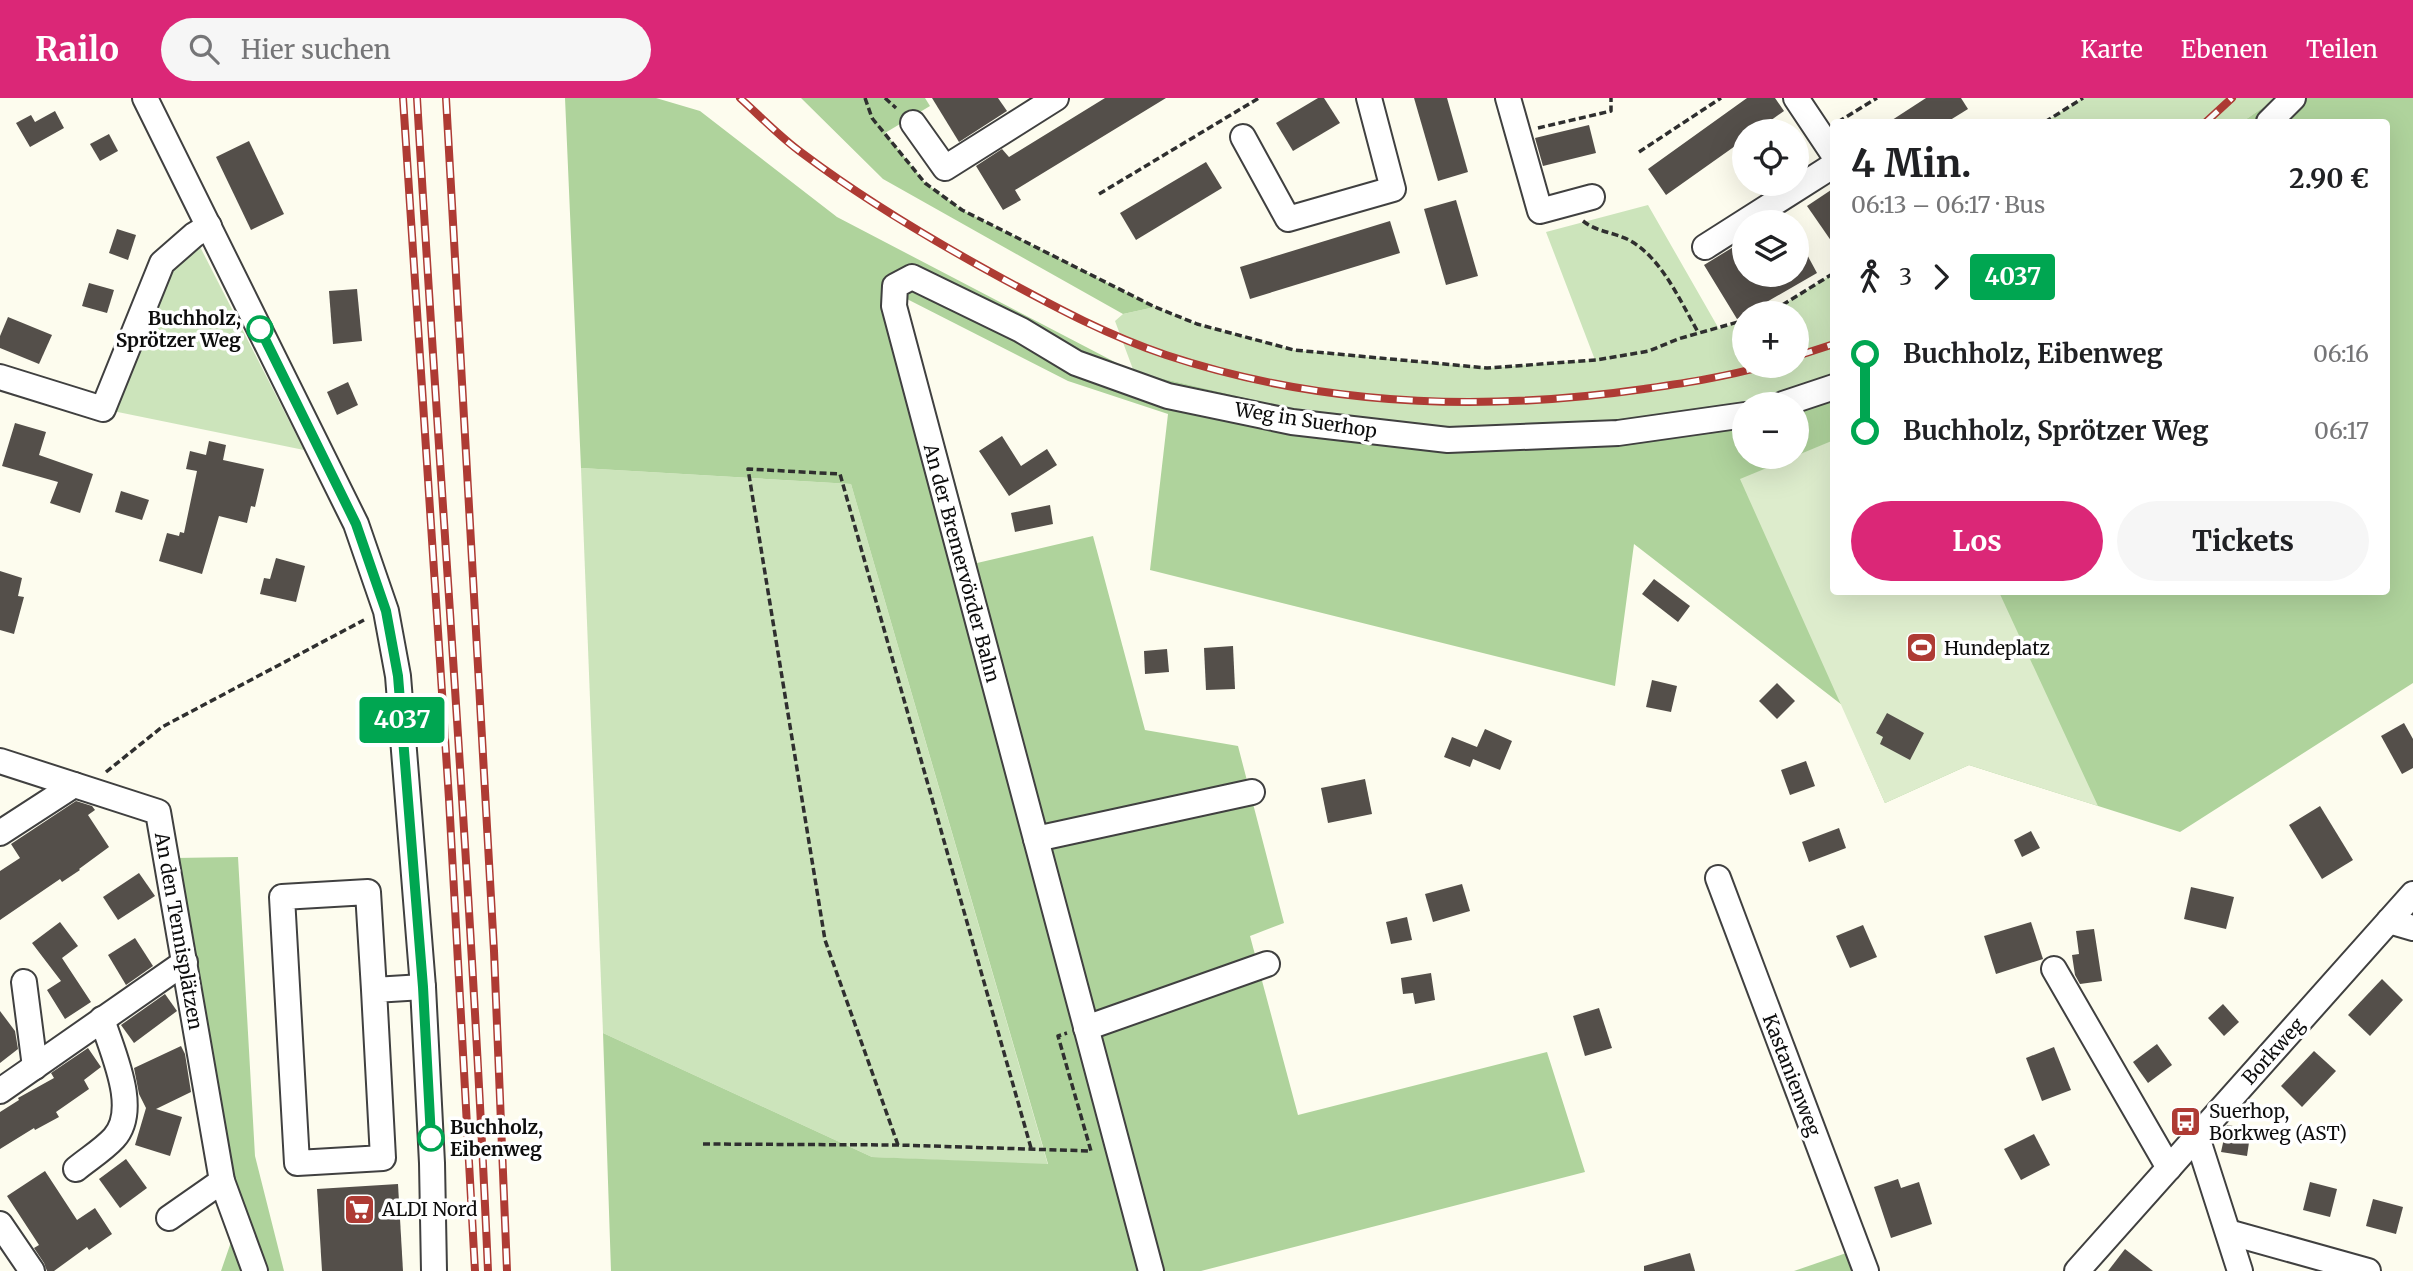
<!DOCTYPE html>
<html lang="de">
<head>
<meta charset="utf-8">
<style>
	body { margin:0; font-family:Merriweather,serif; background:#f6f6f6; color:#202124; height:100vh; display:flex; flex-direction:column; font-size:26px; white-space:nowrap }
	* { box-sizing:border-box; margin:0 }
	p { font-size:23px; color:#757577 }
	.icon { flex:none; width:38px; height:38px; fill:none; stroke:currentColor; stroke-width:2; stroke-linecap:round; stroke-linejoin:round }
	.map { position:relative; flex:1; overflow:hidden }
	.drawer { position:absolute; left:1830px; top:21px; width:560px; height:476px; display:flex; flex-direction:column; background:#fff; border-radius:7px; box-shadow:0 7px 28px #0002 }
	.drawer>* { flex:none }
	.badge { padding:0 14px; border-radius:5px; font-size:24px; line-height:46px }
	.fabs { position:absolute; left:1732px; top:21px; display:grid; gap:14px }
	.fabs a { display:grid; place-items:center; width:77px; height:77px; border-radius:50%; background:#fff; box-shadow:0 7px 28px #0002; font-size:35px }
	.map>.badge { position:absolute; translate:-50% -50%; box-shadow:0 0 0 4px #fff }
	.legs { display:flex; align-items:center; gap:10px; height:77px; padding:0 21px; font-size:23px }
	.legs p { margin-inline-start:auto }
	.overview { display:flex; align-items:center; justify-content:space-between; height:119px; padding:0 21px }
	h1 { font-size:38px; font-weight:700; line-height:52px }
	.primary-button { display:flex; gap:14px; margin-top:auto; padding:14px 21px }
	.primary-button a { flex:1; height:80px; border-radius:42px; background:#db2777; color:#fff; font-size:28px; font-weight:700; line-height:80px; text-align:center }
	.primary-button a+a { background:#f6f6f6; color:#202124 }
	ul { padding:0 21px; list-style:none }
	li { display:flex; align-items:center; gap:24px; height:77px; font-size:26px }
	li i { display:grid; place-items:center; width:10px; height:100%; margin:0 9px; background:currentColor }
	li i::after { content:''; width:18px; height:18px; margin:-9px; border:5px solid; border-radius:50%; background:#fff }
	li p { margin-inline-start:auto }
	li:first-child i { background:linear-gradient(#0000 50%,currentColor 0) }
	li:last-child i { background:linear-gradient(currentColor 50%,#0000 0) }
	header { display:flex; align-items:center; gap:42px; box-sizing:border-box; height:98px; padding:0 35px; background:#db2777; color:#fff }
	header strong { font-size:33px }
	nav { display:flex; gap:38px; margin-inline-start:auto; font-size:24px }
	.search { width:490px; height:63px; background:#f6f6f6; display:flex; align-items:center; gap:18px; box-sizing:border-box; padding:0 24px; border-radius:38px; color:#757577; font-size:26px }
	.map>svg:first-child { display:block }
	.green { fill:#cce4bb }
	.forest { fill:#afd39c }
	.pitch { fill:#ddeccc }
	.building { fill:#544f4a }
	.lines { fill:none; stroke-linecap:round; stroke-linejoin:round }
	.minor-casing { stroke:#404040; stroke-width:28 }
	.path { stroke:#2f2f2f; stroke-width:3.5; stroke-dasharray:7 3.5; stroke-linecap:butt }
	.minor { stroke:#fff; stroke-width:24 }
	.rail-casing { stroke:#ae3b34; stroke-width:8 }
	.rail { stroke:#fff; stroke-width:5; stroke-dasharray:16; stroke-linecap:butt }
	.line-1-casing { stroke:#fff; stroke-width:16 }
	.line-1 { stroke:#00a651; stroke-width:10 }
	.stop-1-dot { fill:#fff; stroke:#00a651; stroke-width:3.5 }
	.labels { text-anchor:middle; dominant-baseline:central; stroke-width:7; stroke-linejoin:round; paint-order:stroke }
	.stop-label { font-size:19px; font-weight:bold; fill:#0d0d0d; stroke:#fff; text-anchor:end }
	.street-label { font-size:19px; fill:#0d0d0d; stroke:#fff }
	.poi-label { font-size:19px; fill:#0d0d0d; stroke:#fff; text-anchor:start }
</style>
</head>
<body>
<header>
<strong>Railo</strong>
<div class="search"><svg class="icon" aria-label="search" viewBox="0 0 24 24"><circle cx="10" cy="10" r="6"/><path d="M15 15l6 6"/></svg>Hier suchen</div>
<nav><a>Karte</a><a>Ebenen</a><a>Teilen</a></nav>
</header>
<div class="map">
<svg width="2413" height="1173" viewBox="0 0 2413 1173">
	<rect width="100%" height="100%" fill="#fdfcee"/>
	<g class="green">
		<polygon points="2083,0 2277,0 2242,24 2045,24"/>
		<polygon points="1648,107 1719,231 1745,222 1745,268 1797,268 1797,215 1763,215 1779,209 1834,175 1834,275 1754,305 1614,328 1446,335 1298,312 1134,274 1115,223 1123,216 1155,209 1197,226 1294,252 1487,270 1595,262 1546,134"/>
		<polygon points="194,137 304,352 103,311 162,165"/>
		<polygon points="581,370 851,386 1048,1067 872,1059 603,935"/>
	</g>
	<g class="forest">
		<polygon points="565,0 656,0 700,13 837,119 1134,274 1298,312 1446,335 1614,328 1745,306 1745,359 1797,359 1797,306 1745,306 1834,275 1834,494 2387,494 2387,24 2242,24 2277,0 2413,0 2413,585 2180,734 1969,667 1885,705 1842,607 1634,446 1615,588 1150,472 1168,316 1068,283 905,200 977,465 1093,438 1145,632 1238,648 1284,825 1250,838 1298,1017 1547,954 1585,1074 1201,1173 611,1173 603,935 872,1059 1048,1066 851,386 581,370"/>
		<polygon points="801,0 925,0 930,8 885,35 925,85 962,112 1155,209 1123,216 883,81"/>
		<polygon points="238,759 255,1058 284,1173 221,1173 241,1115 175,760"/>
		<polygon points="1858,1151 1866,1173 1794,1173"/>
	</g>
	<polygon class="pitch" points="1834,342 1834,494 1999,494 2098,708 1969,667 1885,705 1740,381"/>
	<g class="building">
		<polygon points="932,0 998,0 1007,13 959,44"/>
		<polygon points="1105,0 1166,0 1015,92 1021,102 1003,112 976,68 1002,51 1009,59"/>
		<polygon points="1318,0 1324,0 1340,25 1293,53 1276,25"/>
		<polygon points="1414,0 1447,0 1468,74 1438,83"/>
		<polygon points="1747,0 1775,0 1784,13 1756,33 1745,33 1745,41 1666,97 1648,71"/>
		<polygon points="1926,0 1961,0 1968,11 1947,24 1889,24"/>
		<polygon points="55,13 64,30 30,49 16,25 31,17 35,24"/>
		<polygon points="1589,27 1596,55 1543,68 1535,40"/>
		<polygon points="109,36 118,53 100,63 90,46"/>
		<polygon points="249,43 284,116 251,132 216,59"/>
		<polygon points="1206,64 1222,90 1136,142 1120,115"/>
		<polygon points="1834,90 1834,147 1807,108"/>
		<polygon points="1456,102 1478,178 1446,187 1424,111"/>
		<polygon points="1390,123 1400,155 1250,201 1240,169"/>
		<polygon points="117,131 136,137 128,162 109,155"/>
		<polygon points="1797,138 1817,175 1737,221 1704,167 1735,148 1745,164 1745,177 1797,177"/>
		<polygon points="89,185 114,192 107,215 82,208"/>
		<polygon points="357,191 362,243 333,246 329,193"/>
		<polygon points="8,219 52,237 39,266 0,250 0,238"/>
		<polygon points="348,284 358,307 337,317 327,294"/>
		<polygon points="15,325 46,334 39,357 93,376 80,415 50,405 58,384 2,368"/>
		<polygon points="1002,338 1021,368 1047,351 1057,367 1009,398 979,353"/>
		<polygon points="209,343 226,347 223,362 264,371 255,409 251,408 247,425 219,418 202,476 159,463 167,435 179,438 180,434 184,435 197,373 186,371 190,353 206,357"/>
		<polygon points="121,393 149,402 142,422 115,414"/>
		<polygon points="1050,407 1053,426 1015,434 1011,415"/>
		<polygon points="276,460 305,468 296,504 260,496 264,480 270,481"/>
		<polygon points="0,473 22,480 18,498 24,499 14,536 0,532"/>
		<polygon points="1654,481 1690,508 1678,524 1642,496"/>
		<polygon points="1233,548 1235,591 1206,592 1204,550"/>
		<polygon points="1167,551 1169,574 1145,576 1144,553"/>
		<polygon points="1652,582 1677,588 1671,614 1646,609"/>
		<polygon points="1777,585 1795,603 1777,621 1759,603"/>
		<polygon points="1887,615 1924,635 1910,662 1880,646 1883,639 1876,635"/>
		<polygon points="2404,625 2413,641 2413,670 2402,676 2381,638"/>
		<polygon points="1485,631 1512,643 1500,672 1473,661 1470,669 1444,659 1452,639 1477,649"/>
		<polygon points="1806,663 1815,688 1790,697 1781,672"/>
		<polygon points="1365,681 1372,716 1328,725 1321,690"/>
		<polygon points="76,703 92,708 95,712 88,717 109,749 79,771 80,772 62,784 60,781 0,822 0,773 20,760 11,746"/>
		<polygon points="2320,708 2353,762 2322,781 2289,727"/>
		<polygon points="1839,730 1846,750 1809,764 1802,744"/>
		<polygon points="2031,733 2040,750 2022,759 2014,742"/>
		<polygon points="139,775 155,798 118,822 103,799"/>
		<polygon points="1462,786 1470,813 1433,824 1425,796"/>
		<polygon points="2191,789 2234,799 2226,831 2184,821"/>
		<polygon points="1407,819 1412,842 1391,846 1386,824"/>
		<polygon points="60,824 78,848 62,860 91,904 65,921 47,892 61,883 32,845"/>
		<polygon points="2031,824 2043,861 1996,876 1984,838"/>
		<polygon points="1863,827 1877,859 1850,870 1836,838"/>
		<polygon points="2094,831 2102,883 2080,886 2075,877 2072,857 2079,856 2076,833"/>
		<polygon points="135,840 153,868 126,887 108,857"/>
		<polygon points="1431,875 1435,902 1415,906 1413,895 1403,896 1401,880"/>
		<polygon points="2382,881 2403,902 2370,938 2348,917"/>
		<polygon points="165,896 177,913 134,945 121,927"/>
		<polygon points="2223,906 2239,924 2224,938 2208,920"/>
		<polygon points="1599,910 1612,950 1585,958 1573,918"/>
		<polygon points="0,913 15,933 18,951 0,965"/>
		<polygon points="2157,946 2172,967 2148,985 2133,964"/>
		<polygon points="181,948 185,956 191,994 156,1011 182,1019 170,1058 135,1047 146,1010 139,996 134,970"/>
		<polygon points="2054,949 2071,992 2042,1003 2026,960"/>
		<polygon points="88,950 101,969 84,982 89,991 56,1014 59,1019 35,1032 34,1030 0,1051 0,1014 19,1002 18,1000 54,980 51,975"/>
		<polygon points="2314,953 2336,973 2302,1009 2281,988"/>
		<polygon points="2227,1027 2251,1031 2247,1058 2221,1054"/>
		<polygon points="2034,1036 2050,1067 2021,1082 2004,1051"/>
		<polygon points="126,1061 147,1090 120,1110 99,1081"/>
		<polygon points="45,1073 77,1122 95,1110 112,1136 89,1152 87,1149 54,1173 47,1173 44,1165 34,1150 39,1147 7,1098"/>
		<polygon points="1898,1081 1901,1090 1919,1084 1932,1126 1891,1140 1874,1089"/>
		<polygon points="2310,1084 2337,1091 2330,1119 2303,1112"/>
		<polygon points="398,1086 403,1173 322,1173 317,1091"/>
		<polygon points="2373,1101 2403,1109 2396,1136 2366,1128"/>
		<polygon points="2125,1151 2153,1173 2108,1173"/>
		<polygon points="1690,1155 1695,1173 1644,1173 1644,1168"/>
	</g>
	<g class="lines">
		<defs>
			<g id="minor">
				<polyline points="145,0 356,426 386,513 398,578 423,889 432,1065 434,1173"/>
				<polyline points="1508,0 1540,113 1592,99"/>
				<polyline points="1796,0 1834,57"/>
				<polyline points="2269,24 2293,0"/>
				<polyline points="913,25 945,70 1056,0"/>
				<polyline points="1243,39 1288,121 1393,91 1369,0"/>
				<polyline points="1705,149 1834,67"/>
				<polyline points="0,279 103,311 162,165 194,137 209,128"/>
				<polyline points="1783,306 1834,289"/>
				<polyline points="0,663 158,714 222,1083 255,1173"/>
				<polyline points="0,735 74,687"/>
				<polyline points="1036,741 1252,694"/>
				<polyline points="1718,780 1866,1173"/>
				<polyline points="2389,823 2413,830"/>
				<polyline points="2054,871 2169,1070"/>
				<polyline points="24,884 35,969"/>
				<polyline points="374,892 368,794 282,799 297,1065 383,1060 374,892 423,889"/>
				<polyline points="1086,930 1267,866"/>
				<polyline points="0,993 185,864"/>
				<polyline points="2197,1039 2240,1173"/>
				<path d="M76 1071C88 1061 103 1052 114 1040 140 1011 112 954 102 921"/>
				<polyline points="169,1120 222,1083"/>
				<polyline points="0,1126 32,1173"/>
				<polyline points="2228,1134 2368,1173"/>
				<polyline points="1151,1173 894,208 895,188 912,179 1021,232 1076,265 1168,298 1292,324 1448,342 1618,335 1745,317"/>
				<polyline points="2077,1173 2413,796"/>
			</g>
		</defs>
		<use href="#minor" class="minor-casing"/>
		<g class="path">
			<polyline points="865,0 872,20 925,85 962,112 1155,209 1197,226 1294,252 1487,270 1596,262 1649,253 1678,241 1745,222"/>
			<polyline points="885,0 896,10"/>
			<polyline points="1838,24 1877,0"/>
			<polyline points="2045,24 2083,0"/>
			<polyline points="1538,30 1611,13 1611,0"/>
			<polyline points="1639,54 1721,0"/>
			<polyline points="1099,96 1259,0"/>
			<path d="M1583 123C1597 134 1613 134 1629 142 1662 160 1680 203 1698 234"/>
			<polyline points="1763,215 1779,209 1834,175"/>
			<polyline points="106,674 162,629 364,522"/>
			<polyline points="703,1046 898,1047 1091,1053 1058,938 1067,935"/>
			<polyline points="898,1047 825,842 748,371 840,376 1031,1050"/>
		</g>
		<use href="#minor" class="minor"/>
		<defs>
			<g id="rail">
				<polyline points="403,0 449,701 475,1173"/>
				<path d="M417 0C440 391 471 782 488 1173"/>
				<polyline points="446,0 494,853 507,1173"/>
				<path d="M740 0C760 18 780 39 802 55 866 103 935 144 1005 182 1057 210 1109 238 1166 257 1320 308 1484 314 1644 291 1684 285 1725 279 1764 268"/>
				<polyline points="2206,24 2232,0"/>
				<polyline points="1797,258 1834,246"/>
			</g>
		</defs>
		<use href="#rail" class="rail-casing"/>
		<use href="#rail" class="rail"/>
	</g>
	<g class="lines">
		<defs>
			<polyline id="line-1" points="260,231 356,426 386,513 398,578 423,889 431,1040"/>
		</defs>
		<use href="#line-1" class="line-1-casing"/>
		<use href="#line-1" class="line-1"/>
	</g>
	<defs>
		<symbol id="stadium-square" viewBox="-11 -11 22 22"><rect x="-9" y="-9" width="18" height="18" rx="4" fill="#ae3b34" stroke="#fff"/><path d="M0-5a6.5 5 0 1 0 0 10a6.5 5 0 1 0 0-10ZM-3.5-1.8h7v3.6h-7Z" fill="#fff"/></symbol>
		<symbol id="bus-square" viewBox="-11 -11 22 22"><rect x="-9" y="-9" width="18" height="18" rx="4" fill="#ae3b34" stroke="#fff"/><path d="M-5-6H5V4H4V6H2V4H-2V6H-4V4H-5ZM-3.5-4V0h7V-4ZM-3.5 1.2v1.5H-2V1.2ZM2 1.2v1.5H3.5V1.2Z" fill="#fff"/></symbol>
		<symbol id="supermarket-square" viewBox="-11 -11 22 22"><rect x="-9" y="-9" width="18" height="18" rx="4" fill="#ae3b34" stroke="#fff"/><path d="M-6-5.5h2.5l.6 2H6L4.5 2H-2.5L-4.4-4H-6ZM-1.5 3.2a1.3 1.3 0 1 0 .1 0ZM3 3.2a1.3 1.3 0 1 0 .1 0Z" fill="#fff"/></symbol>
	</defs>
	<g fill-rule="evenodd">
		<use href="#stadium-square" x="1904" y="532" width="35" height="35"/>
		<use href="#bus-square" x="2168" y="1006" width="35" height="35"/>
		<use href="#supermarket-square" x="342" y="1094" width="35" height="35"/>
	</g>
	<g class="stop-1-dot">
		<circle cx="260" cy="231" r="12"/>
		<circle cx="431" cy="1040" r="12"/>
	</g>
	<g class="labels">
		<g class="stop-label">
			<text x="241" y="220">Buchholz,<tspan x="241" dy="22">Sprötzer Weg</tspan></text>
			<text x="450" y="1029" text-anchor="start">Buchholz,<tspan x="450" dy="22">Eibenweg</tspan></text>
		</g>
		<g class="street-label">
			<text transform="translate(1306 322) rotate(9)">Weg in Suerhop</text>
			<text transform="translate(962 465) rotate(75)">An der Bremervörder Bahn</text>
			<text transform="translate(179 833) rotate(80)">An den Tennisplätzen</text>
			<text transform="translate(2273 953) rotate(-48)">Borkweg</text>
			<text transform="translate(1792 977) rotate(69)">Kastanienweg</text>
		</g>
		<g class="poi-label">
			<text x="1944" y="550">Hundeplatz</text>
			<text x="2209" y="1013">Suerhop,<tspan x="2209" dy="22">Borkweg (AST)</tspan></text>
			<text x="382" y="1111">ALDI Nord</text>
		</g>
	</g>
</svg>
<div class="fabs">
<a><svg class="icon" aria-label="locate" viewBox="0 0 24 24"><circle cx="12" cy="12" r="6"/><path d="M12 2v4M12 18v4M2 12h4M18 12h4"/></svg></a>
<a><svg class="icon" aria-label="layers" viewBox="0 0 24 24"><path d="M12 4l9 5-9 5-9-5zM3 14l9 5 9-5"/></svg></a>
<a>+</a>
<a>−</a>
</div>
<b class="badge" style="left:402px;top:622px;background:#00a651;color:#fff">4037</b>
<section class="drawer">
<div class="overview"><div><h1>4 Min.</h1><p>06:13 – 06:17 · Bus</p></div><b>2.90 €</b></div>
<div class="legs"><svg class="icon" aria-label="walk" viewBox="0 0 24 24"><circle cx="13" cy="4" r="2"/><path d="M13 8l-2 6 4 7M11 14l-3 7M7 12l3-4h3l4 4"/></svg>3<svg class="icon" aria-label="forward" viewBox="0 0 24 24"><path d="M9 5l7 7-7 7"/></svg><b class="badge" style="background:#00a651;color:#fff">4037</b></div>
<ul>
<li><i style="color:#00a651"></i><b>Buchholz, Eibenweg</b><p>06:16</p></li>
<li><i style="color:#00a651"></i><b>Buchholz, Sprötzer Weg</b><p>06:17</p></li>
</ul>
<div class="primary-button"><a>Los</a><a>Tickets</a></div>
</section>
</div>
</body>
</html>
